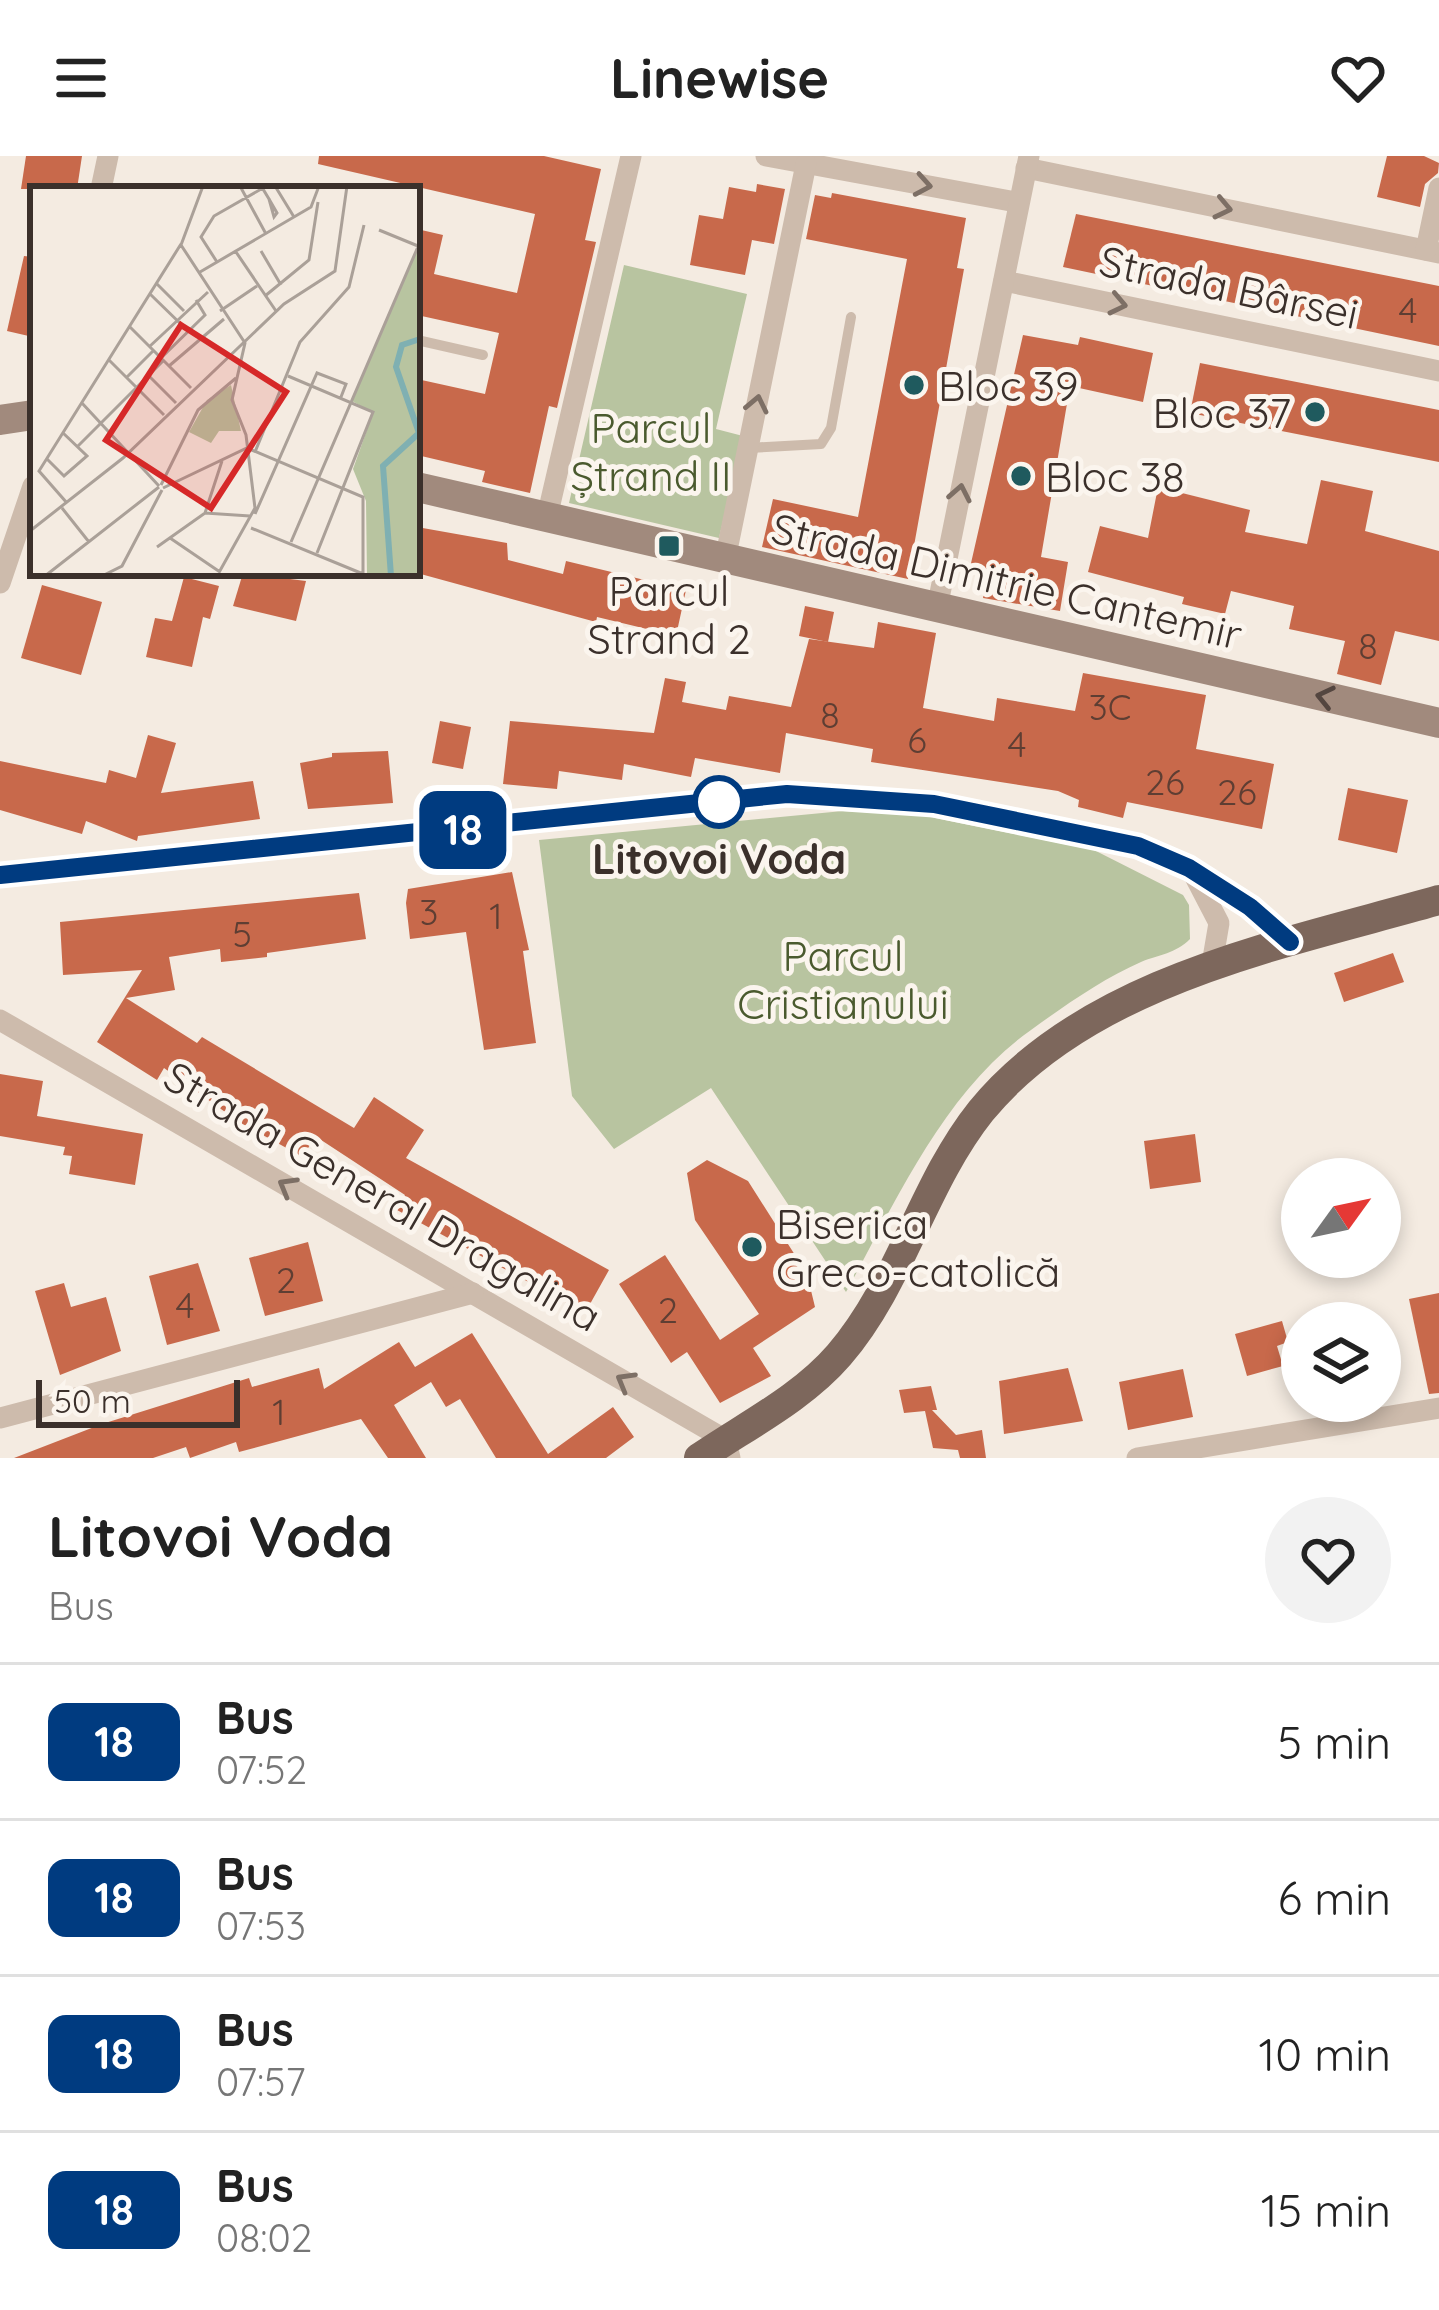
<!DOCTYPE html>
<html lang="en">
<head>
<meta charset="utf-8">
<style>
	body { margin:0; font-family:Quicksand,sans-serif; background:#f2f2f2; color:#222; height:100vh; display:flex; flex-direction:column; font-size:45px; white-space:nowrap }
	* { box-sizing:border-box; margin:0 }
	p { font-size:39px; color:#767676 }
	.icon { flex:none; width:66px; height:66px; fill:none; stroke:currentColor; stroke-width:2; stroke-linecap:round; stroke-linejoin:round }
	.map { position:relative; height:1302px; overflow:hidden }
	.drawer { display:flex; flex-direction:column; background:#fff; flex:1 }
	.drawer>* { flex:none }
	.badge { padding:0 24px; border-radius:18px; font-size:42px; line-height:78px }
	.needle { width:78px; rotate:57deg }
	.tools { position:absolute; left:1281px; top:1002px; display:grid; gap:24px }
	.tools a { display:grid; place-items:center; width:120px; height:120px; border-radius:50%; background:#fff; box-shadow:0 6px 18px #0003; font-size:60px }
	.scale { position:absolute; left:36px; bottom:30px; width:204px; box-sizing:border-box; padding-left:12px; border:6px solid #3b302b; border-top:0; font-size:33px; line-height:42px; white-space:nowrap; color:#3b302b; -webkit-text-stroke:9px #fbf5ee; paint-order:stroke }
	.map>.badge { position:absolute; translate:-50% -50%; box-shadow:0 0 0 6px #fff }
	.round { display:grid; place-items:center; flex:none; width:126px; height:126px; border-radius:63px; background:#f2f2f2 }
	.headline { display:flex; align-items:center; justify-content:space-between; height:204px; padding:0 48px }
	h1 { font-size:57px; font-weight:700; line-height:90px }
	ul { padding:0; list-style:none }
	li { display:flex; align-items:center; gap:36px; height:156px; padding:0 48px; border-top:3px solid #e0e0e0 }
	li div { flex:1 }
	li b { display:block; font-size:45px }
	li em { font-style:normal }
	li .badge { min-width:132px; font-weight:700; text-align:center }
	header { display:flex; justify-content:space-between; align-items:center; height:156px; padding:0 48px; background:#fff; font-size:54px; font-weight:700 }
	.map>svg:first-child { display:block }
	.green { fill:#b8c4a0 }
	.building { fill:#c8694b }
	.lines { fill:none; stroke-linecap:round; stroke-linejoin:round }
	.lane { stroke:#cdbbac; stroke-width:10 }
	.street { stroke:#cdbbac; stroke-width:21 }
	.secondary { stroke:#a18a7d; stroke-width:30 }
	.primary { stroke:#7d675c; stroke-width:30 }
	.oneway { stroke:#7d6f65 }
	.oneway2 { stroke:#544640 }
	.line-casing { stroke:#fff; stroke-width:27 }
	.line { stroke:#003b80; stroke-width:18 }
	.poi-dot { fill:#1f5a5e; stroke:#fbf5ee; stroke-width:4.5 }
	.stop-dot { fill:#fff; stroke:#003b80; stroke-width:6 }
	.labels { text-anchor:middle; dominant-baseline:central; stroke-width:10; stroke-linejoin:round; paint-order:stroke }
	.number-label { font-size:36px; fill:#5e3e33 }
	.street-label { font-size:42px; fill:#3b302b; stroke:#fbf5ee }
	.poi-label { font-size:42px; fill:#3b302b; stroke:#fbf5ee; text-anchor:start }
	.park-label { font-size:42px; fill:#4a5a2e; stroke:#fbf5ee }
	.stop-label { font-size:42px; font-weight:bold; fill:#3b302b; stroke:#fbf5ee }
	.inset-river { fill:none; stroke:#7fb0b2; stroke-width:6 }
	.inset-road { fill:none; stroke:#aaa098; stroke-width:3 }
	.view { fill:#d62828; fill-opacity:0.15; stroke:#d62828; stroke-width:6 }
	.inset-edge { fill:none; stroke:#3b302b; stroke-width:6 }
</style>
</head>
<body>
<header><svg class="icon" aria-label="menu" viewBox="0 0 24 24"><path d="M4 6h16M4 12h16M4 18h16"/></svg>Linewise<svg class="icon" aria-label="heart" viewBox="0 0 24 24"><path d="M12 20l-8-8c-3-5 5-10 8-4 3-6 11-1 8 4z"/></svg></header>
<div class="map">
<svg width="1439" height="1302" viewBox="0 0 1439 1302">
	<rect width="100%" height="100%" fill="#f4ebe1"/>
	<g class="green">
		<polygon points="624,109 747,138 716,273 743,280 719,382 569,347"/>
		<path d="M843 655 920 659 1094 694 1183 739 1189 749 1190 783C1175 798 1160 798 1141 806 1104 822 1064 850 1031 874 944 935 896 1046 846 1136L711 932 614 993 572 940 539 684Z"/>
	</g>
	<g class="building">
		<polygon points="26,0 82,0 77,33 21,33"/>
		<polygon points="319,0 544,0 601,13 585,84 596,86 557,252 549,250 530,337 482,326 485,315 417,299 417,223 485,238 499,177 417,159 417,73 443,79 434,118 517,137 535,58 318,8"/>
		<polygon points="1387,0 1424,0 1439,7 1438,17 1425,28 1420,51 1377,41"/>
		<polygon points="757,28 785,33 774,88 752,84 745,119 690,109 699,59 723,63 729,31 756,36"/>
		<polygon points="832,37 966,62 957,112 964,113 908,423 762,391 773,343 858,361 907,103 806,83 815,39 831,42"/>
		<polygon points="1076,58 1439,130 1439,190 1063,111"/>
		<polygon points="24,100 33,101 33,181 7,175"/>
		<polygon points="1023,179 1078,189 1080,181 1153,197 1143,246 1070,230 1041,401 1068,406 1060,455 983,442 987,418 969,416"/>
		<polygon points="1200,207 1439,254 1439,306 1190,257"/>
		<polygon points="1321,324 1373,335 1365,375 1439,395 1439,485 1395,475 1381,529 1337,518 1345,485 1289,473 1294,450 1231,435 1225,458 1182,448 1184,441 1088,416 1100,370 1148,382 1158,331 1250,354 1245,376 1307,388"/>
		<polygon points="417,371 507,387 508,404 563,418 566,405 686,434 676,480 597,461 596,466 417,417"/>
		<polygon points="243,417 306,425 296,465 233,450"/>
		<polygon points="184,421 219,430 210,463 203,461 192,511 146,501 155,462 172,465"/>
		<polygon points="42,429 102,446 81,519 21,502"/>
		<polygon points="805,450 834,456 828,486 799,480"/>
		<polygon points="878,466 936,477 923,552 994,565 997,542 1075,555 1083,517 1206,539 1196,593 1274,608 1262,673 1127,646 1123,662 1078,651 1079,644 1058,635 871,606 873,593 786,577 780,617 695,602 691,621 624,608 622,624 559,615 557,633 503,628 510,565 654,577 665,522 686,526 682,546 726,554 729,540 791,551 809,483 874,492"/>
		<polygon points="440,565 471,571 463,613 432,607"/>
		<polygon points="148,579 176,587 161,637 253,625 260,663 138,680 137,685 86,665 82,678 0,654 0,605 106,627 109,614 136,622"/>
		<polygon points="388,595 393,647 308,653 300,607 332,601 332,597"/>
		<polygon points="1348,632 1408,644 1397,697 1338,684"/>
		<polygon points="512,716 529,794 523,795 536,887 484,894 466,776 410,783 406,747 408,733"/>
		<polygon points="359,737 366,783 267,797 267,801 221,806 220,793 169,801 175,834 126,842 197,887 202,881 354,972 374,941 424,974 406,1002 609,1114 585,1157 397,1054 405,1039 315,980 303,1001 239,966 164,912 157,924 97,886 142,814 63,819 60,766"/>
		<polygon points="1393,797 1404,826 1344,846 1334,817"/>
		<polygon points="0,918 43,925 37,960 143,978 135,1029 69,1018 72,1000 63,999 65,991 0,980"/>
		<polygon points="1195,978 1201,1026 1150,1033 1144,985"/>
		<polygon points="707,1004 748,1025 807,1118 815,1151 753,1192 771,1220 720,1247 687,1196 671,1207 619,1128 665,1099 720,1184 759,1158 695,1064 687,1017"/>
		<polygon points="308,1086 323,1145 265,1160 249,1102"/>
		<polygon points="198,1107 220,1175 167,1189 149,1120"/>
		<polygon points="64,1127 71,1151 106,1141 121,1195 60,1219 35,1135"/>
		<polygon points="1439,1137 1439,1237 1429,1238 1409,1143"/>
		<polygon points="1282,1165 1288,1186 1277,1190 1283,1210 1247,1220 1235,1178"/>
		<polygon points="472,1177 548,1298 613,1251 634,1281 606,1302 496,1302 460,1243 446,1251 431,1226 394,1249 426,1302 388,1302 361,1263 239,1296 236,1286 190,1302 186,1291 153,1302 14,1302 102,1268 249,1222 252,1231 319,1212 324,1233 399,1186 415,1211"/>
		<polygon points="1068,1212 1083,1265 1004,1278 999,1225"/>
		<polygon points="1183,1213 1193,1261 1128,1274 1119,1226"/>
		<polygon points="931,1230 937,1254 932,1254 956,1279 982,1274 986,1302 960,1302 958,1294 933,1292 925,1255 904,1257 899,1234"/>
	</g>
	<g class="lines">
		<g class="lane">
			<polyline points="417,184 483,199"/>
			<polyline points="748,292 821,288 831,272 851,161"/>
		</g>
		<g class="street">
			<polyline points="766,0 1016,46"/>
			<polyline points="1026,12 1439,97"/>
			<polyline points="101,33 108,0"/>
			<polyline points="1426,94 1439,32"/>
			<polyline points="1004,125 1439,215"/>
			<polyline points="547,361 631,0"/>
			<polyline points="725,404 806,8"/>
			<polyline points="0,427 33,330"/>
			<polyline points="937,452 1029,0"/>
			<polyline points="1193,717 1219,767 1211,814"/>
			<polyline points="0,719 787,638 934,648 1138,690 1189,712 1250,751 1290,786"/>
			<polyline points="0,864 726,1284 730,1302"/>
			<polyline points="0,1262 473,1137"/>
			<polyline points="1137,1302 1439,1252"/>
		</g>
		<g class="secondary">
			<polyline points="0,264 33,259"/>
			<polyline points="417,331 1439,567"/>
		</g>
		<path class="primary" d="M699 1302C746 1270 802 1242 839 1199 901 1127 922 1029 981 955 1088 824 1285 788 1439 744"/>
	</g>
	<defs><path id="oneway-chevron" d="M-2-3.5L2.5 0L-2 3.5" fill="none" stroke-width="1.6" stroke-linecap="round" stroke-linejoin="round" transform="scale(3)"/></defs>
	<g class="oneway">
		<use href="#oneway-chevron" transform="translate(923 29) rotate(10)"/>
		<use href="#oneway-chevron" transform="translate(1223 52) rotate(12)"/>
		<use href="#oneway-chevron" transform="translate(1118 148) rotate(12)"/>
		<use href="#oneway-chevron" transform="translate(757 248) rotate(-78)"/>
		<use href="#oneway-chevron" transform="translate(960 337) rotate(-79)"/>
		<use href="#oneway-chevron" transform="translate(287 1030) rotate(-150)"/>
		<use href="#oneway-chevron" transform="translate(625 1225) rotate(-150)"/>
	</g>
	<use class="oneway2" href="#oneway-chevron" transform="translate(1325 541) rotate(-167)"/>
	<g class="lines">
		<defs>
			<polyline id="line" points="0,719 787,638 934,648 1138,690 1189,712 1250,751 1290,786"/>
		</defs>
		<use href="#line" class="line-casing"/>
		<use href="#line" class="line"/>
	</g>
	<g class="poi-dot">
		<circle cx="914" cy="229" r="12"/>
		<circle cx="1315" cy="256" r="12"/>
		<circle cx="1021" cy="320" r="12"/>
		<rect x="657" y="378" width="24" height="24" rx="6"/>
		<circle cx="752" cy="1091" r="12"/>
	</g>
	<circle class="stop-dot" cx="719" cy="646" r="24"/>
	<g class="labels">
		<g class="number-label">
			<text x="1408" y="153">4</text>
			<text x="1368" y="489">8</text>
			<text x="1110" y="550">3C</text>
			<text x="830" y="558">8</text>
			<text x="917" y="583">6</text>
			<text x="1017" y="587">4</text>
			<text x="1165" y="625">26</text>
			<text x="1237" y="635">26</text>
			<text x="429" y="755">3</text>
			<text x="496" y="759">1</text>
			<text x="242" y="777">5</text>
			<text x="286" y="1123">2</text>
			<text x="185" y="1148">4</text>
			<text x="668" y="1153">2</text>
			<text x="279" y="1255">1</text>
		</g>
		<g class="street-label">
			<text transform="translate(1229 131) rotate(12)">Strada Bârsei</text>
			<text transform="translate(1007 425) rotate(13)">Strada Dimitrie Cantemir</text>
			<text transform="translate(383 1040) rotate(30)">Strada General Dragalina</text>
		</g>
		<g class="poi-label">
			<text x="938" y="229">Bloc 39</text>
			<text x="1291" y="256" text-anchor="end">Bloc 37</text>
			<text x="1045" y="320">Bloc 38</text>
			<text x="669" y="434" text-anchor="middle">Parcul<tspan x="669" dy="48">Strand 2</tspan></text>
			<text x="776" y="1067">Biserica<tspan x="776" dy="48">Greco-catolică</tspan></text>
		</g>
		<g class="park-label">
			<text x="651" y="271">Parcul<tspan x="651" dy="48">Ștrand II</tspan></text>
			<text x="843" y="799">Parcul<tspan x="843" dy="48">Cristianului</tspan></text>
		</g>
		<g class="stop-label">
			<text x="719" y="702">Litovoi Voda</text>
		</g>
	</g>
	<g transform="translate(30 30)">
		<rect width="390" height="390" fill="#f4ebe1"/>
		<path d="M390 56V390H337L336 315 323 283 343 227 322 215ZM201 199 211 245H189L181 257 159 246 177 214Z" fill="#b8c4a0"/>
		<path class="inset-river" d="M361 390 353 280 389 247 366 181 372 159 390 153"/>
		<path class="inset-road" d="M173 0 151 59 215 157 202 214 216 249 225 322 187 390M210 0 236 48M245 0 264 31M349 44 388 60M231 65 251 99M206 66 246 125M187 76 171 51 184 30 233 2V3L239 13 247 27 244 31 239 13M170 86 281 21 289 0M127 98 154 125M120 108 158 145M235 110 279 74 288 16M190 125 227 100M100 141 161 202M119 161 178 106M131 172 175 129 166 114M79 174 134 229M139 180 194 133M119 190 146 217M258 190 343 226 287 367M97 191 123 165M51 216 129 300M47 261 133 175M225 266 270 156 319 101 334 39M17 273 34 290 57 270 32 246M131 299 168 224 206 192M133 302 217 262 333 311V388M37 317 9 285 151 58M32 322 59 356M175 327 192 275M225 328 287 187 316 198 311 211M221 342 338 390M0 345 93 272 254 118 305 85 317 0M140 352 190 386M261 356 390 56M127 361 175 327 220 330M15 390 129 301M72 390 92 380 132 304"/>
		<path class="view" d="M151 139 256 206 181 322 76 254Z"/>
		<rect width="390" height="390" class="inset-edge"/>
	</g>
</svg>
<div class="tools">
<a><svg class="needle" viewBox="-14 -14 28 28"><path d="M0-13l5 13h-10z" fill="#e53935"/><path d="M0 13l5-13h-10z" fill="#767676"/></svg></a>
<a><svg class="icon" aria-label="layers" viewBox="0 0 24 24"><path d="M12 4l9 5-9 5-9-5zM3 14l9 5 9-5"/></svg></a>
</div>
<div class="scale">50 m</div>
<b class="badge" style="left:463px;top:674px;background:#003b80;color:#fff">18</b>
</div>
<section class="drawer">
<div class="headline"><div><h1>Litovoi Voda</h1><p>Bus</p></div><a class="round"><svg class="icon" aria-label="heart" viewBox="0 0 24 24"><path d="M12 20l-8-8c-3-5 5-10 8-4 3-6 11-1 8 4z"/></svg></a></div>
<ul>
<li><span class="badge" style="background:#003b80;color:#fff">18</span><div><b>Bus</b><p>07:52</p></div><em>5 min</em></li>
<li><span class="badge" style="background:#003b80;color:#fff">18</span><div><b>Bus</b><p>07:53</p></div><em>6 min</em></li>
<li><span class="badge" style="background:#003b80;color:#fff">18</span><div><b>Bus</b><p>07:57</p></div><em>10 min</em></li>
<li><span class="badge" style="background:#003b80;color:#fff">18</span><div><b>Bus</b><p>08:02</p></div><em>15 min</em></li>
</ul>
</section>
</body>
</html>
